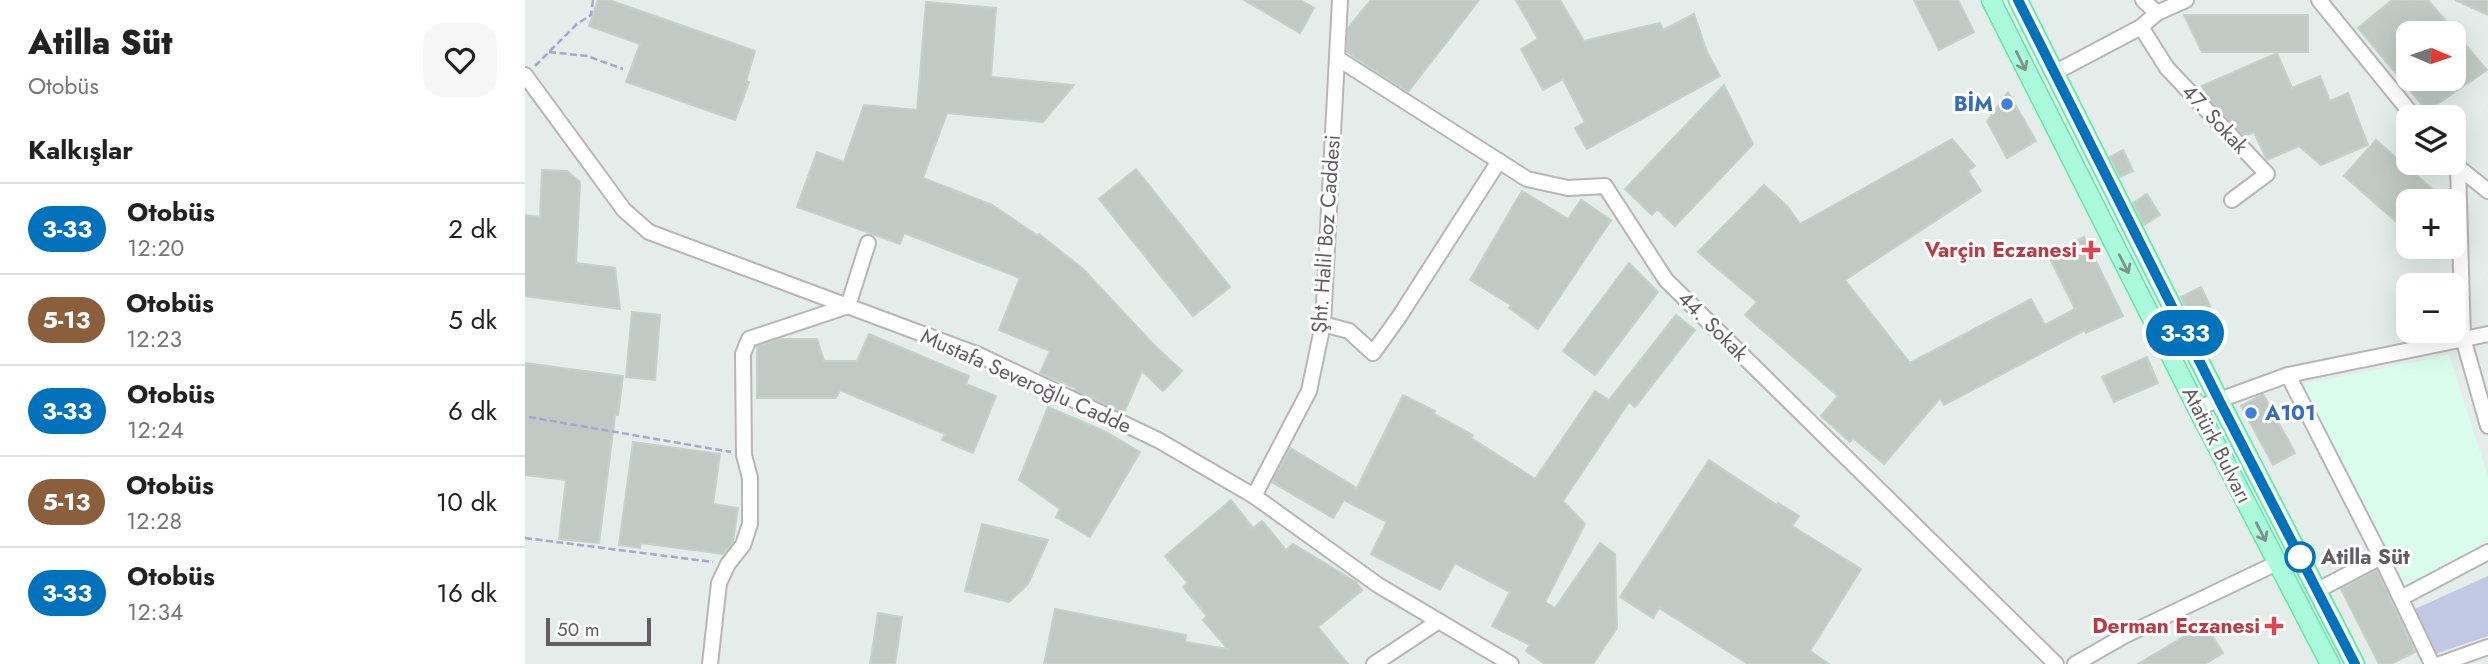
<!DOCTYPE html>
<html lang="tr">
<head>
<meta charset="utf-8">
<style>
	body { margin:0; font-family:Jost,sans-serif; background:#f6f6f6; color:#222; height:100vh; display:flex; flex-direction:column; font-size:26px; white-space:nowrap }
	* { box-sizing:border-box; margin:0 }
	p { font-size:23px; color:#767676 }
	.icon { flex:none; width:38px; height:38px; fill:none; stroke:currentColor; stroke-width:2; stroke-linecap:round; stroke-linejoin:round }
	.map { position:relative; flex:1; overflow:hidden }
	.drawer { display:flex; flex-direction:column; background:#fff; width:525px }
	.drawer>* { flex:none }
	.badge { padding:0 14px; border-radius:23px; font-size:24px; line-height:46px }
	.needle { width:46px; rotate:92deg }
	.tools { position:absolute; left:1871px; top:21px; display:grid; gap:14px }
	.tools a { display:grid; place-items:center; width:70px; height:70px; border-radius:14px; background:#fff; box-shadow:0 7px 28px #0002; font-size:35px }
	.scale { position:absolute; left:21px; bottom:18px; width:105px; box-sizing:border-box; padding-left:7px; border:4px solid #635c61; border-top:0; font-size:19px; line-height:24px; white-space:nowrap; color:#635c61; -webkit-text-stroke:5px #fff; paint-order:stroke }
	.map>.badge { position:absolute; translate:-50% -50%; box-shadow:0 0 0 4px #fff }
	h2 { padding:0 28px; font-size:26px; line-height:63px }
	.round { display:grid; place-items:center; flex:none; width:74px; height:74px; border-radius:21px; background:#f6f6f6 }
	.summary { display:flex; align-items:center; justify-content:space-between; height:119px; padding:0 28px }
	h1 { font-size:33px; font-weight:800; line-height:52px }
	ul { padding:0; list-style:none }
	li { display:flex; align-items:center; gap:21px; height:91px; padding:0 28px; border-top:2px solid #e0e0e0 }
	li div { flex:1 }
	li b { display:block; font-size:26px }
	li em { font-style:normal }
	li .badge { min-width:77px; font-weight:700; text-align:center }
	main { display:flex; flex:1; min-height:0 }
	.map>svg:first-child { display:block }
	.commercial { fill:#dafced }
	.green { fill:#c1c8e3 }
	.building { fill:#c0c9c4; stroke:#c2d2ca; stroke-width:2; fill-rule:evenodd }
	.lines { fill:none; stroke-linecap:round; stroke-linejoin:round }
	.minor-casing { stroke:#bab4b7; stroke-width:18 }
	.major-casing { stroke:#61e9a7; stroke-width:21 }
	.path { stroke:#a8a5d4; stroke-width:2.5; stroke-dasharray:7 3.5; stroke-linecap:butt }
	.minor { stroke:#fff; stroke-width:14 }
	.major { stroke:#acfadd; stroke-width:18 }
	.oneway { stroke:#7d938c }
	.line-casing { stroke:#fff; stroke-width:16 }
	.line { stroke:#0072bc; stroke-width:10 }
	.shop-dot { fill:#3f7fe0; stroke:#fff; stroke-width:2.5 }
	.health-dot { fill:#e0444e; stroke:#fff; stroke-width:2.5 }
	.stop-dot { fill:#fff; stroke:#0072bc; stroke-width:3.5 }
	.labels { text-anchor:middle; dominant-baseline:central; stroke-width:6; stroke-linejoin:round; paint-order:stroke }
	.shop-label { font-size:21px; font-weight:bold; fill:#366cbe; stroke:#fff; text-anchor:end }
	.street-label { font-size:21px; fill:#635c61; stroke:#fff }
	.health-label { font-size:21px; font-weight:bold; fill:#be3a42; stroke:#fff; text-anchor:end }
	.stop-label { font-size:21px; font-weight:bold; fill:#635c61; stroke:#fff; text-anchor:start }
</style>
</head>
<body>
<main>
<section class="drawer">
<div class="summary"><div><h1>Atilla Süt</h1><p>Otobüs</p></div><a class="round"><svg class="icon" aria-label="heart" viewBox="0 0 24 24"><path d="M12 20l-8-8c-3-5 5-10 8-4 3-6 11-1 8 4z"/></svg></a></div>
<h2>Kalkışlar</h2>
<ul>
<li><span class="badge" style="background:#0072bc;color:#fff">3-33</span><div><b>Otobüs</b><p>12:20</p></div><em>2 dk</em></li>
<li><span class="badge" style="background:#8b5e3c;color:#fff">5-13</span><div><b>Otobüs</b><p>12:23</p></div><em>5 dk</em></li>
<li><span class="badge" style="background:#0072bc;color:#fff">3-33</span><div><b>Otobüs</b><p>12:24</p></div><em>6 dk</em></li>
<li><span class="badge" style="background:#8b5e3c;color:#fff">5-13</span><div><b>Otobüs</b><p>12:28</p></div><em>10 dk</em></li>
<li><span class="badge" style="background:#0072bc;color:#fff">3-33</span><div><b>Otobüs</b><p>12:34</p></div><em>16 dk</em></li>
</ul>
</section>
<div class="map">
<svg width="1963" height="664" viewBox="0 0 1963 664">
	<rect width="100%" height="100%" fill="#e4ede9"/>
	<polygon class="commercial" points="1924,355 1963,476 1963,542 1877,589 1776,385"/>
	<polygon class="green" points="1963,576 1963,636 1910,654 1890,609"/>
	<g class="building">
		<polygon points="73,0 84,0 230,51 221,81 224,82 210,120 101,82 115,44 64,26"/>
		<polygon points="719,0 775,0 789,8 775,33"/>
		<polygon points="846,0 954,0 883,92 822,52 823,28"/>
		<polygon points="991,0 1035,0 1059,41 1135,23 1138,30 1169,14 1182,52 1195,76 1062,149 1050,128 1060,122 1038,79 1018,90 996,49 1013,39"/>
		<polygon points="1389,0 1433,0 1449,32 1414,50"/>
		<path d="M1867 0H1903L1962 70 1902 111 1833 28ZM1883 33H1928V79H1883Z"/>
		<polygon points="1930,0 1963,0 1963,15"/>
		<polygon points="401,2 471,8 466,77 549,85 518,122 422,113 398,178 467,205 513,236 514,234 558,269 629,345 657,371 638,391 617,371 599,413 550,390 550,388 515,373 525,351 474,330 495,278 379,233 375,244 272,207 292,152 319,162 339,105 392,110"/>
		<polygon points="1659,15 1783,15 1783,52 1677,52"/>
		<polygon points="1752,53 1767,88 1795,76 1805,101 1823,93 1843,145 1796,165 1774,146 1742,160 1729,132 1719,136 1681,96 1677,86"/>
		<polygon points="1199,85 1228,144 1150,226 1132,209 1127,215 1100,189"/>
		<polygon points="1483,92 1511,141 1482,158 1462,121"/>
		<polygon points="1427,139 1450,166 1443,171 1456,191 1320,280 1385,363 1506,299 1520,325 1550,309 1523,255 1559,237 1598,316 1561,333 1560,330 1419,405 1415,398 1359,464 1328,438 1325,442 1296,416 1313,396 1220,315 1232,302 1173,252 1239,185 1262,206 1275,224"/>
		<polygon points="1851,140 1921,201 1883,201 1883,232 1819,176"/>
		<polygon points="1598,150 1608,171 1595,177 1585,157"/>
		<polygon points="611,169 705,287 668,316 574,199"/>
		<polygon points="17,170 42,171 55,182 51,263 90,268 95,309 0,296 0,215 15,217"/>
		<polygon points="997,191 1043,219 1056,200 1086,220 1013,329 984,308 986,305 945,280"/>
		<polygon points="1622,194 1635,215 1619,225 1608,203"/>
		<polygon points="1104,263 1133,292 1070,375 1038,351"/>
		<polygon points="1676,287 1687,310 1666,320 1656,297"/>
		<polygon points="107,312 135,315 130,380 101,377"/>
		<polygon points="1151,315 1170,330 1110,407 1104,402 1038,501 1060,524 1020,602 1030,608 1075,543 1090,554 1092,628 1068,664 1020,664 1001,651 1005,645 967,626 985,592 930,563 915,590 846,554 862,522 819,500 808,518 747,482 765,448 832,488 878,395 910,411 909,414 948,435 946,438 1010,479 1070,391 1084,400"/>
		<polygon points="344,334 444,376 441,384 471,396 448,453 417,440 420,434 315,390 311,398 232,398 232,346 256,339 292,339 299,361 332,361"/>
		<polygon points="1622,357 1633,383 1589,402 1577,377"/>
		<polygon points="0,363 98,376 93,415 90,415 74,543 34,539 41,480 0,475"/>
		<polygon points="1738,394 1770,453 1748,465 1716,406"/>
		<polygon points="523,407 579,431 615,452 565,537 531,517 535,509 494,480"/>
		<polygon points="108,442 195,454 188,504 213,508 208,542 198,554 116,543 115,548 94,545"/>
		<polygon points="1184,460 1252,505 1253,503 1274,516 1267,526 1336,569 1285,651 1304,664 1223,664 1134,608 1128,618 1095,597"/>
		<polygon points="706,500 728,528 737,521 761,550 768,544 831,582 837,590 793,627 823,664 519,664 530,609 661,635 660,642 703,649 678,620 682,616 658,587 663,583 640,556"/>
		<polygon points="457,524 523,540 503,584 484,602 440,591"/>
		<polygon points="1852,570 1890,652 1866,664 1854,664 1816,589"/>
		<polygon points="353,613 377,617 370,664 345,664"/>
		<polygon points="1680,624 1698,653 1680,664 1613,664"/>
	</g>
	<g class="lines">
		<defs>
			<g id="minor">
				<polyline points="1618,0 1632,13"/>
				<polyline points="1794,0 1889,117"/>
				<polyline points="1616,27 1642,68 1742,174 1707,200"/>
				<polyline points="812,58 1002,179 1043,188 1080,186 1141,280 1531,664"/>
				<polyline points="1529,73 1616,27 1632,13 1661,0"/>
				<polyline points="0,75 99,210 124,232 454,355 633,440 729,496 853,585 986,664"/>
				<polyline points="1928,162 1933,167 1938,338 1963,426"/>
				<polyline points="1933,167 1963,191"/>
				<polyline points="798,324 824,331 848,353 874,317 974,161"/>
				<polyline points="1763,375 1856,557 1907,664"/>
				<polyline points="1672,408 1763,375 1963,334"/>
				<polyline points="729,496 784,391 798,324 815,0"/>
				<polyline points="1793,590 1856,557"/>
				<polyline points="1876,598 1963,552"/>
				<polyline points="185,664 194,583 203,564 218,545 225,524 225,478 219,455 218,354 224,339 323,306 343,243"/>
				<polyline points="849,664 914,621"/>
				<polyline points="1550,664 1599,636 1752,563"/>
				<polyline points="1915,664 1963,647"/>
			</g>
			<g id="major">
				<polyline points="1466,0 1672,408 1805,664"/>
				<polyline points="1493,0 1694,400 1830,664"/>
			</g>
		</defs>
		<use href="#minor" class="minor-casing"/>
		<use href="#major" class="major-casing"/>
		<g class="path">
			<polyline points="24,52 62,56 98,69"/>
			<polyline points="10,66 52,24 66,15 68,0"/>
			<polyline points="4,417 206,452"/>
			<polyline points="0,538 188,562"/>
		</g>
		<use href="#minor" class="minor"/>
		<use href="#major" class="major"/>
	</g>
	<defs><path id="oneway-shaft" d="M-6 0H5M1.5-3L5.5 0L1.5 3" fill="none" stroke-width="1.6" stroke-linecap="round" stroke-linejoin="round" transform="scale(1.75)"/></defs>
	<g class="oneway">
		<use href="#oneway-shaft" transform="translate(1496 61) rotate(64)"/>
		<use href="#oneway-shaft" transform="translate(1599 264) rotate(63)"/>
		<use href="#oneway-shaft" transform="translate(1736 532) rotate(63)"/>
	</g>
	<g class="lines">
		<defs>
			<polyline id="line" points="1493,0 1694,400 1830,664"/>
		</defs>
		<use href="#line" class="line-casing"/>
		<use href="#line" class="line"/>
	</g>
	<g class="shop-dot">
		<circle cx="1482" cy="104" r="7"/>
		<circle cx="1726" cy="413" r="7"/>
	</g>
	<g class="health-dot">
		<path d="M1562.5 239.5h7v7h7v7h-7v7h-7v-7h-7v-7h7z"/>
		<path d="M1745.5 615.5h7v7h7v7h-7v7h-7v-7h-7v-7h7z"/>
	</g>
	<circle class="stop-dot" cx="1775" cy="557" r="14"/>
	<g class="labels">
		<g class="shop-label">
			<text x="1468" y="104">BİM</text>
			<text x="1740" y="413" text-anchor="start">A101</text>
		</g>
		<g class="street-label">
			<text transform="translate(1690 119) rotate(47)">47. Sokak</text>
			<text transform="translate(801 234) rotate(-86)">Şht. Halil Boz Caddesi</text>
			<text transform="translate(1188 326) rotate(45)">44. Sokak</text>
			<text transform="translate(501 381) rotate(24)">Mustafa Severoğlu Cadde</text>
			<text transform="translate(1692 445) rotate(63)">Atatürk Bulvarı</text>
		</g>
		<g class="health-label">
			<text x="1552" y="250">Varçin Eczanesi</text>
			<text x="1735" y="626">Derman Eczanesi</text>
		</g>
		<g class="stop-label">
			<text x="1796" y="557">Atilla Süt</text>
		</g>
	</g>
</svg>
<div class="tools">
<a><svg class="needle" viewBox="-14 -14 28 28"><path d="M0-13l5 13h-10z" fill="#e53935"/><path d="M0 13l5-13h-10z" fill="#767676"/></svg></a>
<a><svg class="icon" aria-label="layers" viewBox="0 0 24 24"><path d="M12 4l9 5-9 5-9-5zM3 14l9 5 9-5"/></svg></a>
<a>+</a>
<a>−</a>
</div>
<div class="scale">50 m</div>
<b class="badge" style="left:1660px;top:333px;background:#0072bc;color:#fff">3-33</b>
</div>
</main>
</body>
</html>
